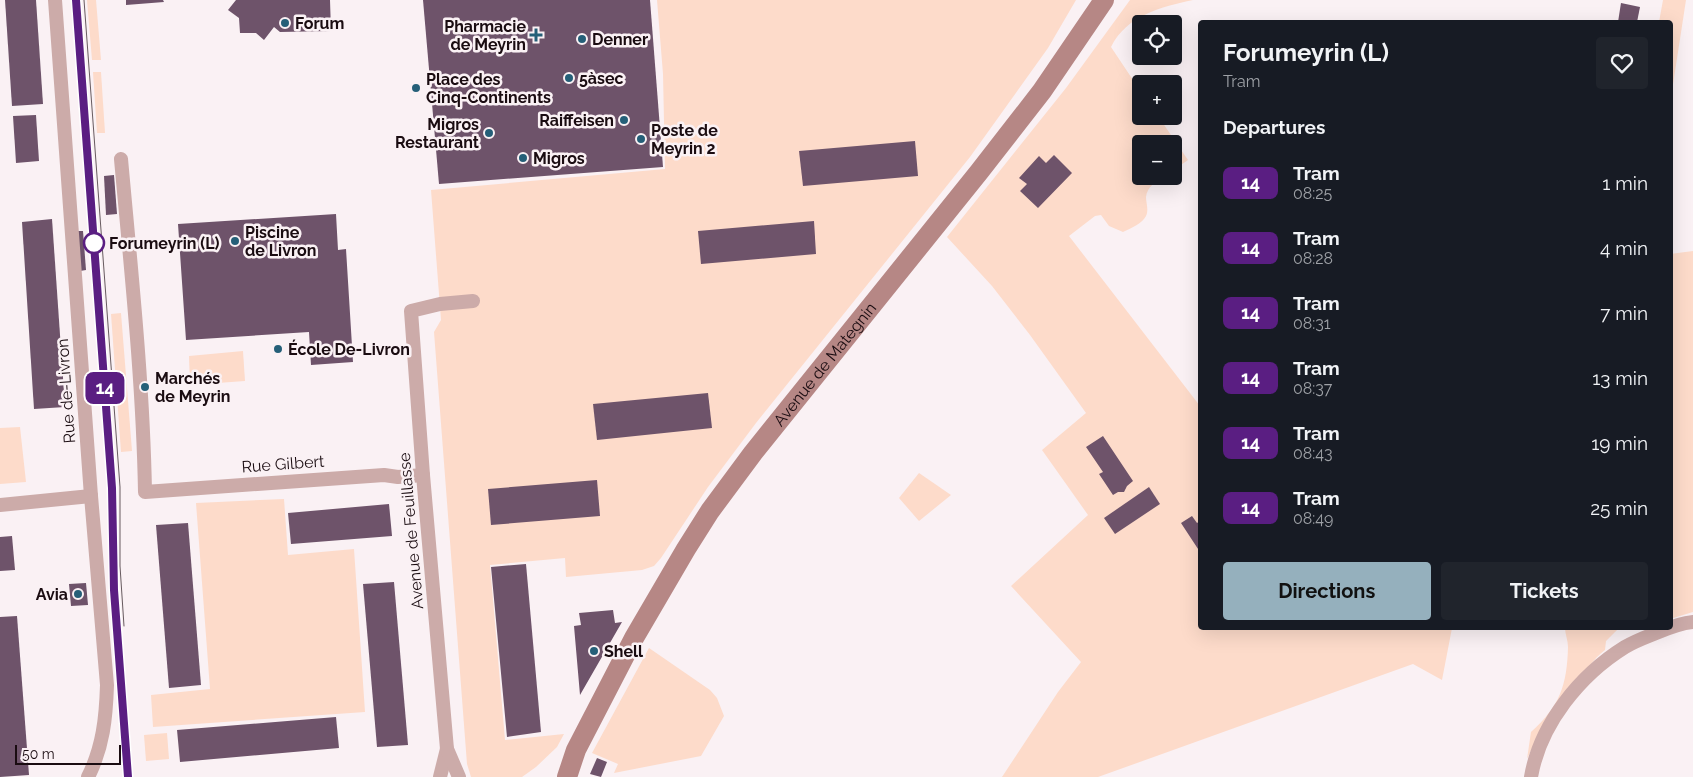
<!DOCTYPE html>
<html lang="en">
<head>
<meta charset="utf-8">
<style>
	body { margin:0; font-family:Raleway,sans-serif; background:#20242c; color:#f1f3f6; height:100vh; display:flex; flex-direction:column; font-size:19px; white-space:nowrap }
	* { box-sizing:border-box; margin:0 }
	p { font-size:16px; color:#9ea1a6 }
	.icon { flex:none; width:28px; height:28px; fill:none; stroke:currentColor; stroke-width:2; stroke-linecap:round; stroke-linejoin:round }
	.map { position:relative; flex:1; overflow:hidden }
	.details { position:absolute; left:1198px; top:20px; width:475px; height:610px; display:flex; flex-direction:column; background:#171b24; border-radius:5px; box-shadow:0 5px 20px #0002 }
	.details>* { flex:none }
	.badge { padding:0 10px; border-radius:8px; font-size:18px; line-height:32px }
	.tools { position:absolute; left:1132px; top:15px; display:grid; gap:10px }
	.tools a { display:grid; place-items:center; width:50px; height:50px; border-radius:5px; background:#171b24; box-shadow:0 5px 20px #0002; font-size:25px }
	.scale { position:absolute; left:15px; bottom:12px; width:106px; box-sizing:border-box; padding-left:5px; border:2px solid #1a0c11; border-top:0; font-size:14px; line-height:18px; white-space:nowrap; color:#1a0c11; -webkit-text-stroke:4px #faf1f4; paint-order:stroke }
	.map>.badge { position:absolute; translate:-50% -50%; box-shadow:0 0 0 2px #fff }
	h2 { padding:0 25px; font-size:19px; line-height:45px }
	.round { display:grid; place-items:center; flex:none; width:52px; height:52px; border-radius:5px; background:#20242c }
	.head { display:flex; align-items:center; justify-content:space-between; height:85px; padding:0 25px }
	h1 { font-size:24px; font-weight:700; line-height:38px }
	.primary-button { display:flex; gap:10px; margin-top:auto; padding:10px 25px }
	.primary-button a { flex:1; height:58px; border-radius:5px; background:#95b0bd; color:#111; font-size:20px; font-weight:700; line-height:58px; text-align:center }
	.primary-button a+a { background:#20242c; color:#f1f3f6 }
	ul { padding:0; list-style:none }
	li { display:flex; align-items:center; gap:15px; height:65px; padding:0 25px }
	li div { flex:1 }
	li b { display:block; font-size:19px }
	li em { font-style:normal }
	li .badge { min-width:55px; font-weight:700; text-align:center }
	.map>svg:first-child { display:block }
	.green { fill:#fddbca }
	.building { fill:#6e536a }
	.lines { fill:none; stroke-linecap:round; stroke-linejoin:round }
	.street { stroke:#ccaba9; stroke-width:14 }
	.secondary { stroke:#b68785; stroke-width:20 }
	.tram { stroke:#675b5f; stroke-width:1 }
	.line-casing { stroke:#fff; stroke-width:11 }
	.line { stroke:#5a1e82; stroke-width:8 }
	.poi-dot { fill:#255f78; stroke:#faf1f4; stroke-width:2 }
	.stop-dot { fill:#fff; stroke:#5a1e82; stroke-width:2.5 }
	.labels { text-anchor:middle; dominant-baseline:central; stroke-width:5; stroke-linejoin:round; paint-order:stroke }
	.poi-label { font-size:16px; font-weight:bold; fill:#1a0c11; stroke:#faf1f4; text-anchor:start }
	.stop-label { font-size:16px; font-weight:bold; fill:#1a0c11; stroke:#faf1f4; text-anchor:start }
	.street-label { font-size:16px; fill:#1a0c11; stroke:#faf1f4 }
</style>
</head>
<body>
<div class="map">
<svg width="1693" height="777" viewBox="0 0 1693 777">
	<rect width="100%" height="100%" fill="#faf1f4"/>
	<g class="green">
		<polygon points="87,0 96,0 101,60 92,60"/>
		<polygon points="657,0 1076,0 1048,48 970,157 756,423 708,487 661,558 654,566 642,570 566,577 565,558 490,565 505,740 564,734 557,747 536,767 522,777 471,777 467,764 434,332 441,320 431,190 665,169 663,74"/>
		<path d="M1130 0H1193C1161 7 1127 15 1111 47L1141 92V116H1158L1188 160 1174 170V144H1141V176H1164C1156 181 1147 187 1146 197 1146 203 1149 210 1146 216 1142 224 1131 228 1123 232L1109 226 1101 215 1095 216 1069 236 1200 406V628H1452L1442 680 1413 664 1098 777H1002L1058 692 1081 662 1011 586 1088 515 1042 450 1086 413 1030 335 992 286 947 237 1066 88Z"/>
		<polygon points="1663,0 1686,0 1670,104 1670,22 1659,22"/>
		<polygon points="93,72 101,72 105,133 97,133"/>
		<polygon points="1693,251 1693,612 1670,619 1670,254"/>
		<polygon points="121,313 132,451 121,452 111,314"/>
		<polygon points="243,351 245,381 190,385 189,356"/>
		<polygon points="20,427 26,482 0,484 0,428"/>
		<polygon points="919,473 951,495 919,521 899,498"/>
		<polygon points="284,499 288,555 354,549 365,712 153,727 151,695 210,689 196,503"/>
		<path d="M1565 628H1619L1606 641 1605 650C1592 660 1587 670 1578 683 1559 707 1539 731 1527 759L1531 732C1560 706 1567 685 1568 647 1568 640 1565 634 1565 628Z"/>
		<polygon points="649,648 710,690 717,698 724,716 701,756 614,773 618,764 592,753"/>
		<polygon points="167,733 169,759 146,761 144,735"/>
	</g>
	<g class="building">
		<polygon points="5,0 36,0 43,104 12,106"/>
		<polygon points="126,0 163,0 164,2 126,5"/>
		<polygon points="236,0 330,0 331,31 280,32 274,27 264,40 256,33 240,33 239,18 228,10"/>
		<polygon points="423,0 650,0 663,167 439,184"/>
		<polygon points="1621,3 1640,7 1637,22 1618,22"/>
		<polygon points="36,115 39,161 16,163 13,116"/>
		<polygon points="915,141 918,176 803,186 799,151"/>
		<polygon points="1054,155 1072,173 1038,208 1020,191 1027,184 1019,178 1039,156 1046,163"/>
		<polygon points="114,175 117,214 106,215 104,176"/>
		<polygon points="336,214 338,250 346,249 353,362 311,365 309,332 186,340 178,224"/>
		<polygon points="52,219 65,407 34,409 22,222"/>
		<polygon points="814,221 816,254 701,264 698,231"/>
		<polygon points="77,231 83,231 86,270 80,271"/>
		<polygon points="708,393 712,428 597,440 593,404"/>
		<polygon points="1103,436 1133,481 1127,486 1124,492 1118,492 1113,495 1099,474 1103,472 1086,447"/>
		<polygon points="597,480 600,516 491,525 488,489"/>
		<polygon points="1149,487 1160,504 1115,534 1104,518"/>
		<polygon points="389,504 392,536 291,544 288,513"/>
		<polygon points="1192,516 1197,523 1200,521 1200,552 1181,523"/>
		<polygon points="188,523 201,685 169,688 156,525"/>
		<polygon points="12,536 15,570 0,571 0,537"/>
		<polygon points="526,564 541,732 507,737 491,567"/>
		<polygon points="394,582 408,745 377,747 363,584"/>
		<polygon points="86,583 88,605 71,606 69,584"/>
		<polygon points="613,610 615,623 622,622 580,695 574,626 581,625 579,613"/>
		<polygon points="17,616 29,775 0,777 0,617"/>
		<polygon points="336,717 339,748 180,762 177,730"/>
		<polygon points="597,758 607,762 601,777 590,774"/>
	</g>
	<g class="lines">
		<g class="street">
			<path d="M55 0 91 496 107 685C106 718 103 747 88 777"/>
			<path d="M121 159C131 270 143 381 145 492L384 475 398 477 423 475"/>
			<polyline points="0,505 91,496"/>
			<polyline points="440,777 447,749"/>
			<polyline points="459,777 447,749 423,475 411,311 440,304 473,301"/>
			<path d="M1531 777C1540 724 1580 675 1625 647 1635 641 1646 637 1656 633 1668 628 1681 623 1693 622"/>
		</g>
		<path class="secondary" id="s1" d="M567 777 576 750 634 638 686 549 710 511 753 453 979 172 1042 91 1104 0"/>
		<g class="tram">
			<polyline points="76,0 112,488 114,590 128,777"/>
			<polyline points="84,0 120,487 120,566 124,626"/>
		</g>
	</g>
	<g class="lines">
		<defs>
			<polyline id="line" points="76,0 112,488 114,590 128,777"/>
		</defs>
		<use href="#line" class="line-casing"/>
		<use href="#line" class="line"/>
	</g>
	<g class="poi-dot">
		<circle cx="285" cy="23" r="5"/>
		<path d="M533.5 27.5h5v5h5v5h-5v5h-5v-5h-5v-5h5z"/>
		<circle cx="582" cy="39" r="5"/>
		<circle cx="569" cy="78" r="5"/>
		<circle cx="416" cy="88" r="5"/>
		<circle cx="624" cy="120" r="5"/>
		<circle cx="489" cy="133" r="5"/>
		<circle cx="641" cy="139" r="5"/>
		<circle cx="523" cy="158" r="5"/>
		<circle cx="235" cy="241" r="5"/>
		<circle cx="278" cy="349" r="5"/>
		<circle cx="145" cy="387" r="5"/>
		<circle cx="78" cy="594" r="5"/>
		<circle cx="594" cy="651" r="5"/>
	</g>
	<circle class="stop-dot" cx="94" cy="243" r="10"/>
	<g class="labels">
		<g class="poi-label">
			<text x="295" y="23">Forum</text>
			<text x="526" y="26" text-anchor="end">Pharmacie<tspan x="526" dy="18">de Meyrin</tspan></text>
			<text x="592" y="39">Denner</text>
			<text x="579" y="78">5àsec</text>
			<text x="426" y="79">Place des<tspan x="426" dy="18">Cinq-Continents</tspan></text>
			<text x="614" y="120" text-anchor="end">Raiffeisen</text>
			<text x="479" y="124" text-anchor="end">Migros<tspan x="479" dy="18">Restaurant</tspan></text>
			<text x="651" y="130">Poste de<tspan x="651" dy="18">Meyrin 2</tspan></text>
			<text x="533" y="158">Migros</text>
			<text x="245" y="232">Piscine<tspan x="245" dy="18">de Livron</tspan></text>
			<text x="288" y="349">École De-Livron</text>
			<text x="155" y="378">Marchés<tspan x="155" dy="18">de Meyrin</tspan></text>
			<text x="68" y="594" text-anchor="end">Avia</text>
			<text x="604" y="651">Shell</text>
		</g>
		<g class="stop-label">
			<text x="109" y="243">Forumeyrin (L)</text>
		</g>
		<g class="street-label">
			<text stroke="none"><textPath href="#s1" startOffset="489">Avenue de Mategnin</textPath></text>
			<text transform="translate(66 391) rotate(-94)">Rue de-Livron</text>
			<text transform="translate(283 464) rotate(-4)">Rue Gilbert</text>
			<text transform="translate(411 531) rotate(-95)">Avenue de Feuillasse</text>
		</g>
	</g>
</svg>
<div class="tools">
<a><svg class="icon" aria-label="locate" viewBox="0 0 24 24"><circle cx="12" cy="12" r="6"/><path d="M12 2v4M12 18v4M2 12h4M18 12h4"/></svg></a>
<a>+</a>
<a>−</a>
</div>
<div class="scale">50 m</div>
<b class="badge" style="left:105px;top:388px;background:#5a1e82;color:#fff">14</b>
<section class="details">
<div class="head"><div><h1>Forumeyrin (L)</h1><p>Tram</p></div><a class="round"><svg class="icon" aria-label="heart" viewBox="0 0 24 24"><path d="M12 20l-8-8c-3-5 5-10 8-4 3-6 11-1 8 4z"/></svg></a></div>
<h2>Departures</h2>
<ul>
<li><span class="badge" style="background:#5a1e82;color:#fff">14</span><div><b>Tram</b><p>08:25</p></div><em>1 min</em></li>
<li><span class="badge" style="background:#5a1e82;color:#fff">14</span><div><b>Tram</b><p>08:28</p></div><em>4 min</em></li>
<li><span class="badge" style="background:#5a1e82;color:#fff">14</span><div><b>Tram</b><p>08:31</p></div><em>7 min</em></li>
<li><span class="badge" style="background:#5a1e82;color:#fff">14</span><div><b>Tram</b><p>08:37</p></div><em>13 min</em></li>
<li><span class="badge" style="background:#5a1e82;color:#fff">14</span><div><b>Tram</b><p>08:43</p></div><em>19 min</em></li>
<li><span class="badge" style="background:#5a1e82;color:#fff">14</span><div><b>Tram</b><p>08:49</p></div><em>25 min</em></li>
</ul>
<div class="primary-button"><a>Directions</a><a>Tickets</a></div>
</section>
</div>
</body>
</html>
